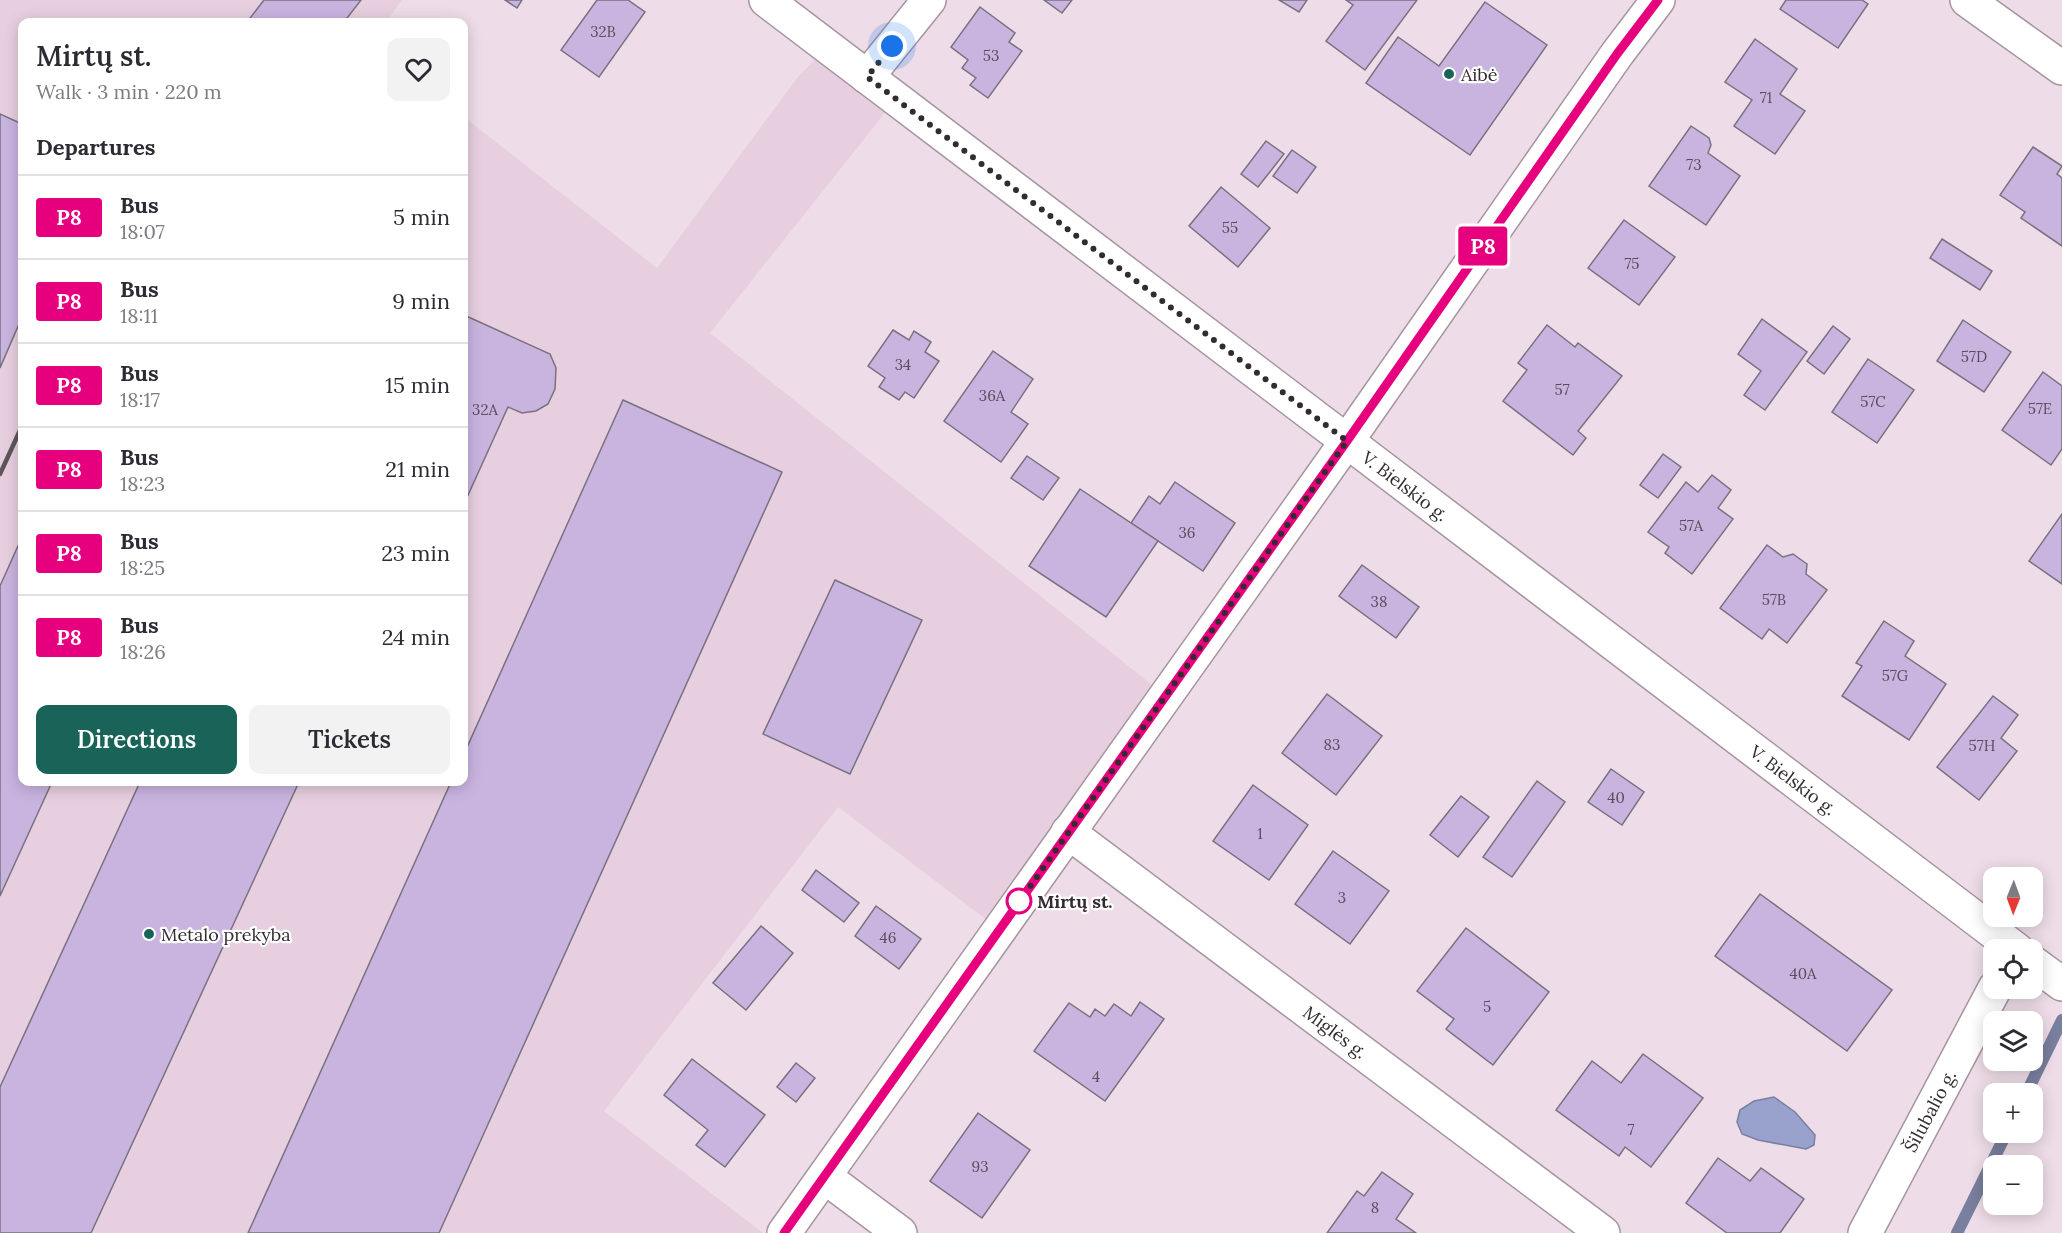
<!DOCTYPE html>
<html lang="en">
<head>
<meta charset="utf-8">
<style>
	body { margin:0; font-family:Lora,serif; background:#f2f2f3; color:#2b2b33; height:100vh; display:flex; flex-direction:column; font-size:22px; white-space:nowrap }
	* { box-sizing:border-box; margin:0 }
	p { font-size:20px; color:#7c7c81 }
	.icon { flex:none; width:33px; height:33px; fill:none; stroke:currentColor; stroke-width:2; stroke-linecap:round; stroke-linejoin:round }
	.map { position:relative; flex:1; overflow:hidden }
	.panel { position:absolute; left:18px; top:18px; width:450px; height:768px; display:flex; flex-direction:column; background:#fff; border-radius:12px; box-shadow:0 3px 15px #0003 }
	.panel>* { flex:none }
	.badge { padding:0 12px; border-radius:4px; font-size:21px; line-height:39px }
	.needle { width:39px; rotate:181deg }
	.controls { position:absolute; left:1983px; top:867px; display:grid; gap:12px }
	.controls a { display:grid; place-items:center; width:60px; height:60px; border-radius:12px; background:#fff; box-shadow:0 3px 15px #0003; font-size:30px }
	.you { position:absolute; width:30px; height:30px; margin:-15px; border:4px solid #fff; border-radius:50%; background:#1a73e8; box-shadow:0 0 0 9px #1a73e833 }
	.map>.badge { position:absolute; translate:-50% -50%; box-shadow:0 0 0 3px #fff }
	h2 { padding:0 18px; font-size:22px; line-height:54px }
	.round { display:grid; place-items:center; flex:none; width:63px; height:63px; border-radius:12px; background:#f2f2f3 }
	.summary { display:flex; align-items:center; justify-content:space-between; height:102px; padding:0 18px }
	h1 { font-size:28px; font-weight:600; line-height:45px }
	.cta { display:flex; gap:12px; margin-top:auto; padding:12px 18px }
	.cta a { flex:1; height:69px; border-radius:12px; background:#1a6358; color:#fff; font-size:24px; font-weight:600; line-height:69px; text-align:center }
	.cta a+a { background:#f2f2f3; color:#2b2b33 }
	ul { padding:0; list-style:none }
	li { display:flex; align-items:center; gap:18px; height:84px; padding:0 18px; border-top:2px solid #e1e1e2 }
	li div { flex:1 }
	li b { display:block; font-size:22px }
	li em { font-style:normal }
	li .badge { min-width:66px; font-weight:700; text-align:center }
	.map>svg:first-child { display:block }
	.built { fill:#e7cfdf }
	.water { fill:#98a2cd; stroke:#797f9e; stroke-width:1.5 }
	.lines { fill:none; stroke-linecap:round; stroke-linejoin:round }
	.stream { stroke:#797f9e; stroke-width:12 }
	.building { fill:#c9b4e0; stroke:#787280; stroke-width:1.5 }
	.minor-casing { stroke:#a595a0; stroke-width:36 }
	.minor { stroke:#fff; stroke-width:33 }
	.rail { stroke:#5e565b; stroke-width:4.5 }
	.line-casing { stroke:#fff; stroke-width:14 }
	.line { stroke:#e6007e; stroke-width:9 }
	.walk { stroke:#322c30; stroke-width:6; stroke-dasharray:0 10.8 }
	.poi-dot { fill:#1a6358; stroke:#fff; stroke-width:2 }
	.stop-dot { fill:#fff; stroke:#e6007e; stroke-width:3 }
	.labels { text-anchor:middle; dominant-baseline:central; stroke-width:4.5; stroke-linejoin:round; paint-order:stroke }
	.number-label { font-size:15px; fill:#584e5c }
	.poi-label { font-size:18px; fill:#322c30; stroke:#fff; text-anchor:start }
	.street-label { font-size:18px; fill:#322c30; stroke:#fff }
	.stop-label { font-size:18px; font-weight:bold; fill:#322c30; stroke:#fff; text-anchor:start }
</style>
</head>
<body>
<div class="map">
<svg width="2062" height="1233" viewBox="0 0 2062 1233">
	<rect width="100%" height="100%" fill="#eedde8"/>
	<polygon class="built" points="0,0 402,0 386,22 22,22 22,782 464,782 464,117 657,268 797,78 827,47 896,99 710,333 1166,696 1000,930 838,807 604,1111 763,1233 0,1233"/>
	<polygon class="water" points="1774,1097 1795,1112 1815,1135 1814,1145 1806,1149 1758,1140 1742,1134 1737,1122 1740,1110 1754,1101"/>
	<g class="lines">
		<g class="stream">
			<polyline points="2026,1094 2062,1020"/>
			<polyline points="1957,1233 2007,1132"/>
		</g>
	</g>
	<g class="building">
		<polygon points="264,0 361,0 344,22 247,22"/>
		<polygon points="505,0 522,0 517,8"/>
		<polygon points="597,0 628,0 645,12 599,77 561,50"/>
		<polygon points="1044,0 1072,0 1062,13"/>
		<polygon points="1279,0 1307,0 1299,12"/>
		<polygon points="1346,0 1417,0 1365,70 1326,41 1353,5"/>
		<polygon points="1786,0 1862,0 1868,4 1838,48 1780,9"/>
		<polygon points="1485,2 1547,45 1470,155 1366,83 1398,37 1439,66"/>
		<polygon points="980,7 1015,33 1009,42 1022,51 988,98 970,85 976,78 962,68 968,60 951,47"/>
		<polygon points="1755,39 1797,69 1780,94 1805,111 1775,154 1734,126 1752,100 1725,82"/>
		<polygon points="0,114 22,124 22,317 0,368"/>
		<polygon points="1691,126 1709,138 1711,145 1708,153 1740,176 1706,225 1649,186"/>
		<polygon points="1266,141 1284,154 1258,187 1241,174"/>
		<polygon points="2033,147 2062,166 2057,174 2062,178 2062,246 2021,218 2025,212 2000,195"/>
		<polygon points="1292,150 1316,167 1297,193 1273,176"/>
		<polygon points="1221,187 1270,228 1238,267 1189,226"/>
		<polygon points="1624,220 1675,257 1639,305 1588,268"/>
		<polygon points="1942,239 1992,271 1980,290 1930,258"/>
		<polygon points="464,315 550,354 556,368 555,389 548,404 536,411 522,413 508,407 464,504"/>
		<polygon points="1762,319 1807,352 1765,410 1744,395 1761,371 1738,354"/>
		<polygon points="1963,320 2011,352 1984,392 1937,361"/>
		<polygon points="1547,325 1575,347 1578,343 1622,376 1578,431 1586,438 1573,455 1503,401 1527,370 1518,363"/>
		<polygon points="1833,326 1850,339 1824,374 1807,361"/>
		<polygon points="893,330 909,340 914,331 931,342 925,352 939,361 914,398 905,392 899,400 879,387 885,378 868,366"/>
		<polygon points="993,351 1033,379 1011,412 1028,424 1001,462 944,421"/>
		<polygon points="1868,359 1914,390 1877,443 1832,412"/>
		<polygon points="2043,372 2062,386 2062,449 2051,465 2002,430"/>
		<polygon points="623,400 782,472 439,1233 248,1233 451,782 464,782 464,754"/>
		<polygon points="1663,454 1681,467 1658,498 1640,485"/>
		<polygon points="1027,456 1059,478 1043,500 1011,478"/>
		<polygon points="1712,475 1731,490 1718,508 1733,519 1692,574 1665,553 1669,547 1648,532 1686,482 1698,492"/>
		<polygon points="1175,482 1235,523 1203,571 1131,523 1149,496 1160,504"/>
		<polygon points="1080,489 1158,541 1106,617 1029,566"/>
		<polygon points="2062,514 2062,584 2029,561"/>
		<polygon points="22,537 22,782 52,782 0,896 0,586"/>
		<polygon points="1767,545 1783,557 1793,554 1807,564 1806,574 1827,590 1787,643 1769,629 1762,639 1720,608"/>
		<polygon points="1362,565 1419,607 1396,638 1339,596"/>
		<polygon points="835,580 922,620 850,774 763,734"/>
		<polygon points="1884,621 1914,641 1905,656 1946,684 1909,740 1842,696 1862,666 1856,663"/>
		<polygon points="1327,694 1382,736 1336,795 1282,753"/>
		<polygon points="1993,696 2018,715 2001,738 2017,751 1979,800 1937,767"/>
		<polygon points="1611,769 1644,792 1622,825 1588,802"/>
		<polygon points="1537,781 1565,802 1512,877 1483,857"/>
		<polygon points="140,782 299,782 91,1233 0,1233 0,1087"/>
		<polygon points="1253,785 1308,825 1269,880 1213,841"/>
		<polygon points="1461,796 1489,817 1458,857 1430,835"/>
		<polygon points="1333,851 1389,891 1350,944 1295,904"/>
		<polygon points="816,870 859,903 844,922 802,890"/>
		<polygon points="1760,894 1892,990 1847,1051 1715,956"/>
		<polygon points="876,906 921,939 899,969 855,936"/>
		<polygon points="761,926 793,953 746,1010 713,983"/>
		<polygon points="1466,928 1549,992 1493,1065 1446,1029 1454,1019 1417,991"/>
		<polygon points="1140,1002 1164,1019 1105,1101 1034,1051 1069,1003 1090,1017 1095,1009 1105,1016 1114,1004 1131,1016"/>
		<polygon points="1643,1054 1703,1098 1651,1167 1625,1147 1619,1156 1556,1110 1592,1061 1621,1083"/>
		<polygon points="692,1059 765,1115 725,1167 696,1145 708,1130 664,1095"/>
		<polygon points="796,1063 815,1078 796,1102 777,1087"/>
		<polygon points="978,1113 1030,1150 982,1218 930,1181"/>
		<polygon points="1718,1158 1750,1181 1761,1168 1804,1199 1780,1233 1727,1233 1686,1203"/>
		<polygon points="1382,1172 1413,1194 1396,1219 1416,1233 1327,1233 1357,1191 1364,1196"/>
	</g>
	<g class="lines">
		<defs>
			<g id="minor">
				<polyline points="766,0 2017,950"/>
				<polyline points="1967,0 2062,68"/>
				<polyline points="867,77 929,0"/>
				<polyline points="1068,832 1603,1233"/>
				<polyline points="2032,962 2062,984"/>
				<polyline points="825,1177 900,1233"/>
				<polyline points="784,1233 1347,441 1617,54 1658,0"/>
				<polyline points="1865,1233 1995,988"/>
			</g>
		</defs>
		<use href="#minor" class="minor-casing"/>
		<use href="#minor" class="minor"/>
		<polyline class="rail" points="0,474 22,426"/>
	</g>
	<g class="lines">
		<defs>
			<polyline id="line" points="784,1233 1347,441 1617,54 1658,0"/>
		</defs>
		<use href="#line" class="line-casing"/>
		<use href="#line" class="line"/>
		<polyline class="walk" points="892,46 867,77 1347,441 1014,909 1019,901"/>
	</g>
	<g class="poi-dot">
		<circle cx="1449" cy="74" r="6"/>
		<circle cx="149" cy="934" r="6"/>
	</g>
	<circle class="stop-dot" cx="1019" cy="901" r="12"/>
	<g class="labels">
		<g class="number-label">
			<text x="603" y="31">32B</text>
			<text x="991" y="55">53</text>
			<text x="1766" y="97">71</text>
			<text x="1694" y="164">73</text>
			<text x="1230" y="227">55</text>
			<text x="1632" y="263">75</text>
			<text x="1974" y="356">57D</text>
			<text x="903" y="364">34</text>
			<text x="1562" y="389">57</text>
			<text x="992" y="395">36A</text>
			<text x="1873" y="401">57C</text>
			<text x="2040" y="408">57E</text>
			<text x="485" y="409">32A</text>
			<text x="1691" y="525">57A</text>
			<text x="1187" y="532">36</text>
			<text x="1774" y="599">57B</text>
			<text x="1379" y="601">38</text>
			<text x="1895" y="675">57G</text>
			<text x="1332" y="744">83</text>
			<text x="1982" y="745">57H</text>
			<text x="1616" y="797">40</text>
			<text x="1260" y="833">1</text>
			<text x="1342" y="897">3</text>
			<text x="888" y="937">46</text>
			<text x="1803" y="973">40A</text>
			<text x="1487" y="1006">5</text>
			<text x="1096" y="1076">4</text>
			<text x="1631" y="1129">7</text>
			<text x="980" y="1166">93</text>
			<text x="1375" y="1207">8</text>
		</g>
		<g class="poi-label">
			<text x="1461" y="74">Aibė</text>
			<text x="161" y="934">Metalo prekyba</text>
		</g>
		<g class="street-label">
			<text transform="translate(1405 486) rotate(37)">V. Bielskio g.</text>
			<text transform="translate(1793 780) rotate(37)">V. Bielskio g.</text>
			<text transform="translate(1335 1032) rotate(37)">Miglės g.</text>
			<text transform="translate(1930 1111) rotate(-62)">Šilubalio g.</text>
		</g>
		<g class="stop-label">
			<text x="1037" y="901">Mirtų st.</text>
		</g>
	</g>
</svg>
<div class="controls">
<a><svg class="needle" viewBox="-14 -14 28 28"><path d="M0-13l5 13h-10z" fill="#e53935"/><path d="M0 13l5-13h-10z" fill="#7c7c81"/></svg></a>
<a><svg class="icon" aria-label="locate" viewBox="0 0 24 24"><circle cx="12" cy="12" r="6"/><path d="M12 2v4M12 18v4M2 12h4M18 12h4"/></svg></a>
<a><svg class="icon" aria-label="layers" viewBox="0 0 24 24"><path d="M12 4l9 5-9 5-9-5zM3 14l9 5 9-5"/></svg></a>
<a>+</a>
<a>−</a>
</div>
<div class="you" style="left:892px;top:46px"></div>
<b class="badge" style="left:1483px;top:246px;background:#e6007e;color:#fff">P8</b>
<section class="panel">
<div class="summary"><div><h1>Mirtų st.</h1><p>Walk · 3 min · 220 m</p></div><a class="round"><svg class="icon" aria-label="heart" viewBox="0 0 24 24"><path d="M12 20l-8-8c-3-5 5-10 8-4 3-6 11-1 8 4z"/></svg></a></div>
<h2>Departures</h2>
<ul>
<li><span class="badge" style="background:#e6007e;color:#fff">P8</span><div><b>Bus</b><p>18:07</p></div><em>5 min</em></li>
<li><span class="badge" style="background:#e6007e;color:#fff">P8</span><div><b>Bus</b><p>18:11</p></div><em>9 min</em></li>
<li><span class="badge" style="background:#e6007e;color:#fff">P8</span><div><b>Bus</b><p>18:17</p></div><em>15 min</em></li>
<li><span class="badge" style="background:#e6007e;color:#fff">P8</span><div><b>Bus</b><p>18:23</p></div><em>21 min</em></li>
<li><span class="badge" style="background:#e6007e;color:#fff">P8</span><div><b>Bus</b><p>18:25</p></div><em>23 min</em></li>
<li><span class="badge" style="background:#e6007e;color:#fff">P8</span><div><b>Bus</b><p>18:26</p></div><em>24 min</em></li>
</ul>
<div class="cta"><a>Directions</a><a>Tickets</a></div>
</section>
</div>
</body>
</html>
